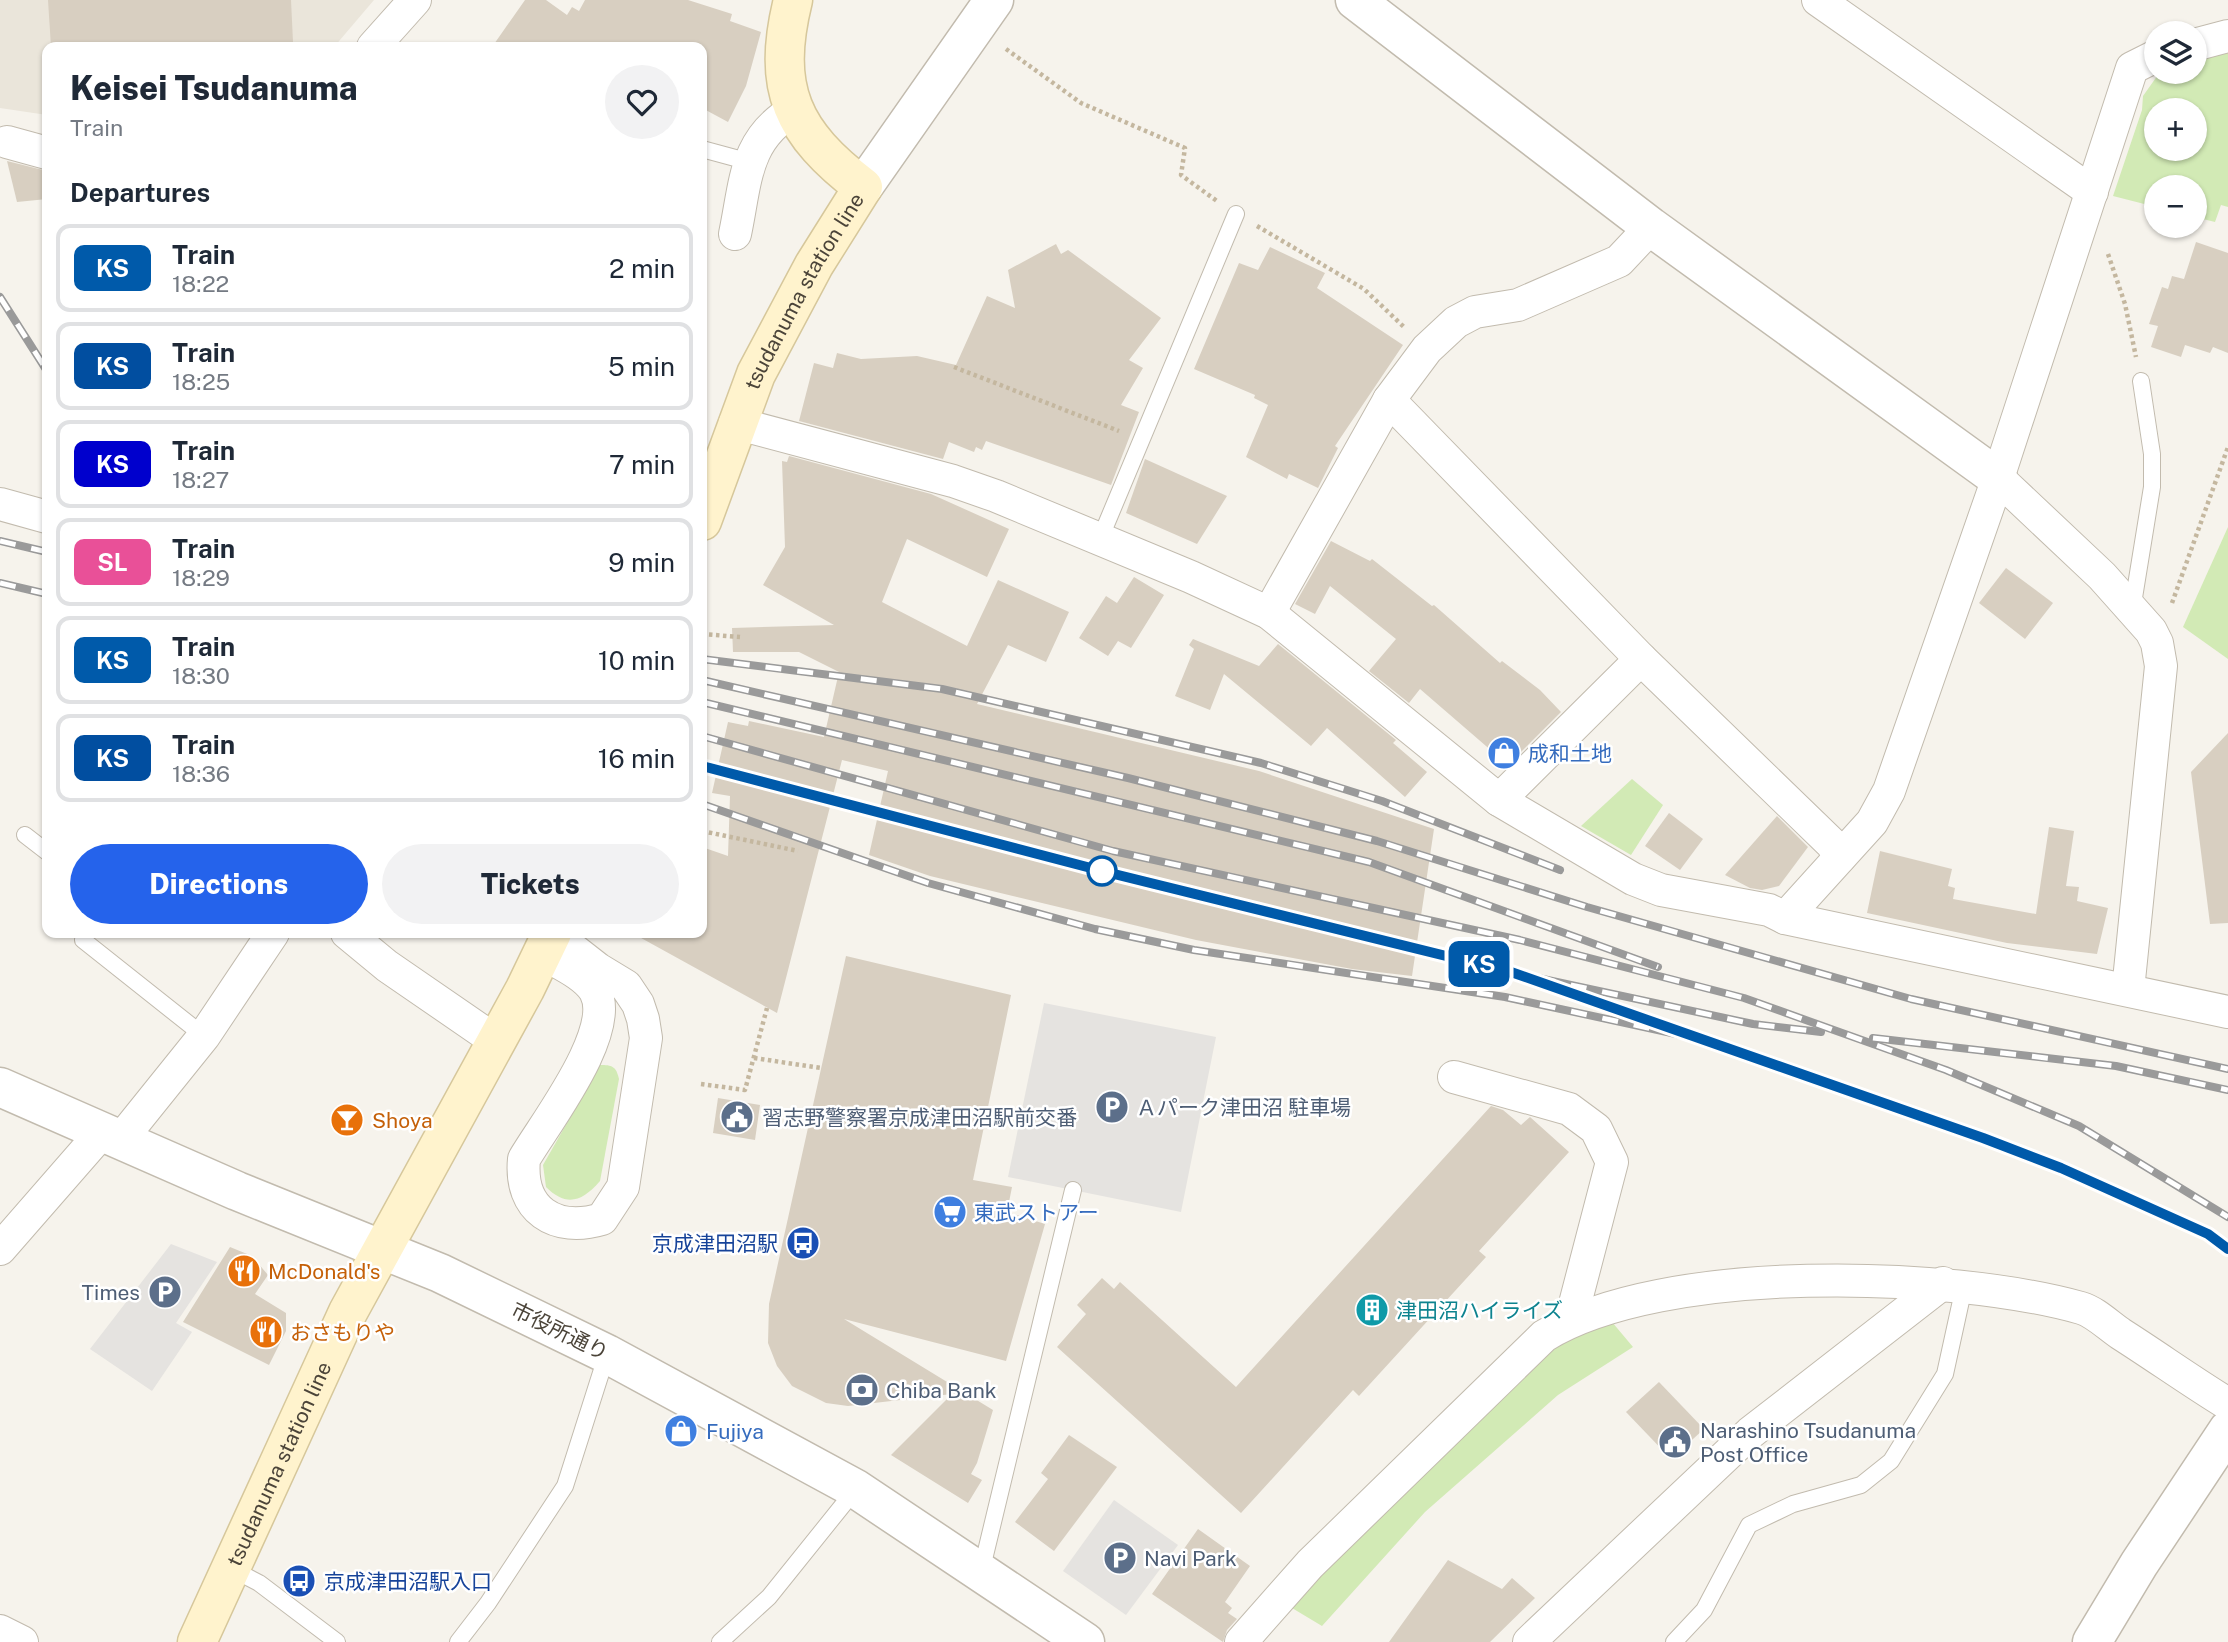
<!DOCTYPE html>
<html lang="en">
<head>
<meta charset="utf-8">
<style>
	body { margin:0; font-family:"Public Sans","Noto Sans JP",sans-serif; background:#f2f2f3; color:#1f2937; height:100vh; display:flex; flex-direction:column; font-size:26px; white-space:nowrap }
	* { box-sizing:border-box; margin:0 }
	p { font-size:23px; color:#747a83 }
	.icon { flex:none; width:38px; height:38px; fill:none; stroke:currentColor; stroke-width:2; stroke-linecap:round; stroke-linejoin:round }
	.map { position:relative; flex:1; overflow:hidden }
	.panel { position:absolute; left:42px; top:42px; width:665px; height:896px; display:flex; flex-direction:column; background:#fff; border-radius:14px; box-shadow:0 2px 5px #0004 }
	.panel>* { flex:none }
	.badge { padding:0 14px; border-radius:10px; font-size:24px; line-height:46px }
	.buttons { position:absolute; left:2144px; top:21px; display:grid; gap:14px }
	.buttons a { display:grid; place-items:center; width:63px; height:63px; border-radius:50%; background:#fff; box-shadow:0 2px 5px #0004; font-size:35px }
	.map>.badge { position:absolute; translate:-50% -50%; box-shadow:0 0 0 4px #fff }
	h2 { padding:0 28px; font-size:26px; line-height:63px }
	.round { display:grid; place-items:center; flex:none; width:74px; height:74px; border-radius:37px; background:#f2f2f3 }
	.overview { display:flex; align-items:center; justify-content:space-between; height:119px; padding:0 28px }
	h1 { font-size:33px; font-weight:800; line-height:52px }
	.primary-button { display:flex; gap:14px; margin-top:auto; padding:14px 28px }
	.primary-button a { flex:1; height:80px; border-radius:42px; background:#2563eb; color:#fff; font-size:28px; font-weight:800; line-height:80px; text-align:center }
	.primary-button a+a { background:#f2f2f3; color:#1f2937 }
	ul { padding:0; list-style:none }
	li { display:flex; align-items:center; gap:21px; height:88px; margin:0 14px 10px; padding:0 14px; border:4px solid #e0e1e3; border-radius:14px }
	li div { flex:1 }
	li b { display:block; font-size:26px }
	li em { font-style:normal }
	li .badge { min-width:77px; font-weight:700; text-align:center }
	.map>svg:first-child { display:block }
	.residential { fill:#eae5da }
	.green { fill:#d2eab5; fill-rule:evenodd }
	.parking { fill:#e5e3e0 }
	.building { fill:#d8cfc1 }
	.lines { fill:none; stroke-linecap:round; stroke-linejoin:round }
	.service-casing { stroke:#c2bbae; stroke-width:18 }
	.minor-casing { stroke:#c2bbae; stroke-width:34 }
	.tertiary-casing { stroke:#c2bbae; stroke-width:41 }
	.secondary-casing { stroke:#d6c79b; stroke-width:41 }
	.path { stroke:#c4b79f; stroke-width:4.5; stroke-dasharray:3.5 3.5; stroke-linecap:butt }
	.service { stroke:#fff; stroke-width:16 }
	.minor { stroke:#fff; stroke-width:32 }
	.tertiary { stroke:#fff; stroke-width:38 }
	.secondary { stroke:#fff3cd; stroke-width:38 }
	.rail-casing { stroke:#9a9a9a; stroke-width:8 }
	.rail { stroke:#fff; stroke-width:5; stroke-dasharray:16; stroke-linecap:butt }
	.line-casing { stroke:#fff; stroke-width:16 }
	.line { stroke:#005aaa; stroke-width:10 }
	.stop-dot { fill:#fff; stroke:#005aaa; stroke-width:3.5 }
	.labels { text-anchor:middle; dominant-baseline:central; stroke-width:5; stroke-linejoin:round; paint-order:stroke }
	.street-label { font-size:21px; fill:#4b4439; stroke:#fff }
	.shop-label { font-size:21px; fill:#366cbe; stroke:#fff; text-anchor:start }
	.service-label { font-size:21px; fill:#4e5e75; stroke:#fff; text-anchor:start }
	.food-label { font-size:21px; fill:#c56008; stroke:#fff; text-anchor:start }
	.transit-label { font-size:21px; fill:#164399; stroke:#fff; text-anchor:end }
	.culture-label { font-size:21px; fill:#0d838f; stroke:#fff; text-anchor:start }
</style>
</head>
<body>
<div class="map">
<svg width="2228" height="1642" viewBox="0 0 2228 1642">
	<rect width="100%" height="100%" fill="#f6f3ec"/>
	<polygon class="residential" points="0,0 374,0 334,47 47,47 47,115 0,108"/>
	<g class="green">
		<path d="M2228 49V207L2221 205 2215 222 2195 217 2194 187H2156V207L2113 196 2142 110 2143 96 2160 72H2194L2195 56ZM2156 110H2194V149H2156Z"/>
		<polygon points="2228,527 2228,659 2183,627"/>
		<polygon points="1632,779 1663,805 1631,855 1581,826"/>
		<path d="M600 1065C612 1065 616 1066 619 1079L600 1181C582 1202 566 1207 546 1187L543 1165Z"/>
		<polygon points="1612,1322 1633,1347 1558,1395 1425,1512 1322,1626 1287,1605 1547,1345"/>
	</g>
	<g class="parking">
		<polygon points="1044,1003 1216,1037 1181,1212 1008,1177"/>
		<polygon points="171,1244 217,1262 176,1323 192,1332 152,1391 90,1349"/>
		<polygon points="1114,1500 1178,1545 1126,1615 1063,1571"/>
	</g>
	<g class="building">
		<polygon points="48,0 291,0 293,42 189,47 51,47"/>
		<polygon points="525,0 546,0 567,15 572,7 579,11 585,0 688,0 732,14 730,21 761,32 746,86 728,122 702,108 702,47 492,47"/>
		<polygon points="7,161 47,171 47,199 17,202"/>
		<polygon points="2196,242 2228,253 2228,353 2213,347 2210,353 2185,345 2181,357 2151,347 2158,326 2149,324 2162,287 2168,289 2172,276 2184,279"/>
		<polygon points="1056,244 1061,254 1068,250 1161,318 1129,360 1143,368 1121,405 1139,412 1111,485 986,441 982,450 976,447 974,452 949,442 943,459 799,421 814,363 833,368 837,353 861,359 917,356 956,365 987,296 1015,308 1008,270"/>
		<polygon points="1270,247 1325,273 1317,288 1403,345 1335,446 1338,448 1318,488 1289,474 1287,479 1246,457 1268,405 1254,398 1255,395 1194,369 1239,263 1258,270"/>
		<polygon points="789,456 931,494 1009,529 987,577 907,539 882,602 967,646 998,580 1069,612 1046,662 1008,645 977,704 1259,771 1434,829 1412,976 1352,969 1196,940 930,876 869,855 888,771 842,760 777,1013 632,933 702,933 702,847 728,856 730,796 712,793 728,722 748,726 749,721 824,737 839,672 799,652 733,652 732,628 834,625 763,585 785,547 782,461 787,462"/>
		<polygon points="1145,459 1227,496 1197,544 1126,513"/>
		<polygon points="1331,541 1370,561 1372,559 1432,606 1434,605 1500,663 1502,661 1540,690 1561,712 1508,765 1420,689 1409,703 1369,671 1396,639 1330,586 1315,614 1295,604"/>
		<polygon points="2006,568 2053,603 2025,639 1979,603"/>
		<polygon points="1134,577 1164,595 1131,648 1118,641 1108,656 1079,638 1106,596 1117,603"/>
		<polygon points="1193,639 1259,666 1278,644 1385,731 1396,740 1393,743 1427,772 1405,797 1327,728 1311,746 1224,674 1210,710 1175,696 1194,649 1189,645"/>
		<polygon points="2228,733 2228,923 2210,924 2191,772"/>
		<polygon points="1669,813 1703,839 1680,870 1645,846"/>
		<polygon points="1777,816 1808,847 1779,886 1762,890 1750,888 1725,875"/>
		<polygon points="2049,827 2074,831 2066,886 2079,887 2077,901 2108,908 2097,954 2007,943 1867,913 1880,851 1952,869 1948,886 1955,888 1953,899 2036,914"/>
		<polygon points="846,956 1011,995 973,1180 1012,1187 1007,1212 1045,1224 1006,1361 844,1319 993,1410 977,1463 971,1474 982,1480 968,1503 891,1455 952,1394 848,1406 826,1403 792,1386 777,1366 768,1343 769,1304"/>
		<polygon points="718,1098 760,1105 755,1140 713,1133"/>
		<polygon points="1491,1106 1503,1110 1521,1125 1530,1117 1569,1152 1479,1251 1486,1257 1359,1396 1353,1390 1241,1513 1057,1347 1086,1314 1077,1305 1102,1278 1114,1289 1120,1282 1236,1387"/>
		<polygon points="230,1247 252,1256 268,1275 255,1294 286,1313 286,1331 269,1365 183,1322"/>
		<polygon points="1659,1382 1704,1429 1671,1459 1626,1412"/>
		<polygon points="1069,1435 1117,1467 1054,1551 1015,1522 1048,1479 1041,1473"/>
		<polygon points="1198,1529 1250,1566 1225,1602 1232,1608 1228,1613 1237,1619 1227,1630 1223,1642 1152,1594"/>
		<polygon points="1448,1560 1502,1589 1512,1578 1535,1598 1490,1642 1389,1642"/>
	</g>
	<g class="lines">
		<defs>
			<g id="service">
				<polyline points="702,149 750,162"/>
				<polyline points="1100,539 1236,214"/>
				<polyline points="2132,610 2152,487 2152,454 2141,381"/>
				<polyline points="25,835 47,852"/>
				<polyline points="84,933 83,940 204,1036"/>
				<polyline points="230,1568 259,1583 337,1642"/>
				<polyline points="981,1572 1073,1190"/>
				<polyline points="458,1642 488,1603 565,1486 607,1354"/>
				<polyline points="720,1642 769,1597 855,1490"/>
				<polyline points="1674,1642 1704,1610 1749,1525 1793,1504 1861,1485 1891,1461 1945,1374 1964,1287"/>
			</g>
			<g id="minor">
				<polyline points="1818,0 2092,192"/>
				<polyline points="2194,45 2228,36"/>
				<polyline points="373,47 415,0"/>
				<polyline points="7,142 47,153"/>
				<path d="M735 234C746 182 744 139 794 110"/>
				<polyline points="1389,400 1641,659 1832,844 1840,857"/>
				<polyline points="735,423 953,481 996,496 1191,577 1269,613 1499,800 1633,879 1661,890 1769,910 1785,918 2228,1012"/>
				<polyline points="1998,478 2102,576 2151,631 2157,643 2161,666 2128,990"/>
				<polyline points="0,504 47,517"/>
				<polyline points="1269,613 1389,400 1427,349 1456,322 1475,312 1518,305 1619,261 1651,227"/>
				<polyline points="1499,800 1641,659"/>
				<polyline points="1785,918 1872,822 1889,791 1998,478 2132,68 2156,56"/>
				<polyline points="347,933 387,966 496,1041"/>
				<path d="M542 953C558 963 585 974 595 991 617 1031 545 1123 524 1159 519 1210 555 1233 602 1219L623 1187 646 1038 643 1019 638 1004 626 986 598 969 552 933"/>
				<polyline points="1454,1077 1569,1109 1596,1129 1612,1162 1571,1319"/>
				<polyline points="122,1138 204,1036 273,933"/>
				<polyline points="0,1249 103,1131"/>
				<polyline points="0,1631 22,1642"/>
				<path d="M1241 1642 1310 1564 1544 1336C1663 1263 1949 1271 2081 1308 2095 1312 2109 1326 2121 1334 2157 1357 2192 1382 2228 1404"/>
				<polyline points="1529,1642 1750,1433 1943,1283"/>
			</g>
			<g id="tertiary">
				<polyline points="1355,0 1651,227 1998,478"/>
				<polyline points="863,187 994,0"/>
				<polyline points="0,1087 237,1191 440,1273 607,1354 856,1489 1085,1642"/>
				<polyline points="2092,1642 2139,1564 2228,1430"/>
			</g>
			<g id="secondary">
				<path id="s1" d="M702 521 756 374 814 265 863 187C792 133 771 89 793 0"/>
				<path id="s2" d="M197 1642 348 1312 525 989 552 933"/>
			</g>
		</defs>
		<use href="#service" class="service-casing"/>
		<use href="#minor" class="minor-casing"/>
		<use href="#tertiary" class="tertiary-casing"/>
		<use href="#secondary" class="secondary-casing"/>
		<g class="path">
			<polyline points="1006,49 1081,103 1185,148 1181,175 1217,201"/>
			<polyline points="1257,226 1364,289 1405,328"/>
			<polyline points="2108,254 2125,304 2136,357"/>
			<polyline points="954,367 1119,431"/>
			<polyline points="2172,603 2228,447"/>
			<polyline points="702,634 740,637"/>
			<polyline points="702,831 798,851"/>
			<polyline points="754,1058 821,1068"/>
			<polyline points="701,1084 745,1090 767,1008"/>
		</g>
		<use href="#service" class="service"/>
		<use href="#minor" class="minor"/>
		<use href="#tertiary" class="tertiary"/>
		<use href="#secondary" class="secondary"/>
		<defs>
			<g id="rail">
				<polyline points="0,297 47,371"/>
				<polyline points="0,541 47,552"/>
				<polyline points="0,583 47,594"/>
				<polyline points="702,659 942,689 1261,763 1382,801 1560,870"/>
				<polyline points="702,680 1128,778 1377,841 1587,907 1911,999 2228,1069"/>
				<polyline points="702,702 1369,862 1658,967"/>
				<polyline points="702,736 1113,851 1520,940 1744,998 1946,1070 2079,1126 2228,1217"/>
				<polyline points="702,766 1110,873 1511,972 1753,1024 1821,1032"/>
				<polyline points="702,804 928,883 1095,929 1194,950 1505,997 1713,1042"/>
				<polyline points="1577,995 1650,1020"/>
				<polyline points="1873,1038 2116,1066 2228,1090"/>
				<polyline points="1706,1039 1837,1089 1957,1128 2061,1168 2208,1234 2228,1249"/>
			</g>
		</defs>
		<use href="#rail" class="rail-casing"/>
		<use href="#rail" class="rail"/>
	</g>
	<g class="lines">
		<defs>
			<polyline id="line" points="702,766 1110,873 1511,972 1983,1138 2061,1168 2208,1234 2228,1249"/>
		</defs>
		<use href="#line" class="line-casing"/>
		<use href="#line" class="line"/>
	</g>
	<defs>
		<symbol id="shop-disc" viewBox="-11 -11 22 22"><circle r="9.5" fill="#3f7fe0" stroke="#fff"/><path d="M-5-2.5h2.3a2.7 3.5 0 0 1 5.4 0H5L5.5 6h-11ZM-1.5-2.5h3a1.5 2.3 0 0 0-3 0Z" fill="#fff"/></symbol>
		<symbol id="parking-disc" viewBox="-11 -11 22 22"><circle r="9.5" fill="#5c6f8a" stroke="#fff"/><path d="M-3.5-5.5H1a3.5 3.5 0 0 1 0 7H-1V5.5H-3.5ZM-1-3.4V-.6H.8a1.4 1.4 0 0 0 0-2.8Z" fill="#fff"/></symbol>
		<symbol id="civic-disc" viewBox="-11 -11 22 22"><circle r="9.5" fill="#5c6f8a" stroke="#fff"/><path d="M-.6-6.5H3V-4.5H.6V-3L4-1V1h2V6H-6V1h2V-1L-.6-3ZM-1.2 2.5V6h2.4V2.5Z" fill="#fff"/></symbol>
		<symbol id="bar-disc" viewBox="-11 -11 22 22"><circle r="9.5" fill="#e8710a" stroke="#fff"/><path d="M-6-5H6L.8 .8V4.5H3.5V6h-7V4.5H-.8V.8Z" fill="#fff"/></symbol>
		<symbol id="supermarket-disc" viewBox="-11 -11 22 22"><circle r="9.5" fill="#3f7fe0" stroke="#fff"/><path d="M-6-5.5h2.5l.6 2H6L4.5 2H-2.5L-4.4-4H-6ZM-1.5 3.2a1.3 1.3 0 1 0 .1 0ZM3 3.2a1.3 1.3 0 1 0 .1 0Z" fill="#fff"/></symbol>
		<symbol id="bus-disc" viewBox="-11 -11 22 22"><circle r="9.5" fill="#1a4fb4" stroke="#fff"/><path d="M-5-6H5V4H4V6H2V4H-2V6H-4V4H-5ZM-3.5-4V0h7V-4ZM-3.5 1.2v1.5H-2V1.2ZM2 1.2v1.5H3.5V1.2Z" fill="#fff"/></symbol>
		<symbol id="restaurant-disc" viewBox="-11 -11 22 22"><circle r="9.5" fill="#e8710a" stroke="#fff"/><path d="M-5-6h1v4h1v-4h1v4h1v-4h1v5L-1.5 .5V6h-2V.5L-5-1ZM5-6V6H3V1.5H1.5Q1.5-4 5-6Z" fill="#fff"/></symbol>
		<symbol id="building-disc" viewBox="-11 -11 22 22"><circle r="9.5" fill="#0f9aa8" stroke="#fff"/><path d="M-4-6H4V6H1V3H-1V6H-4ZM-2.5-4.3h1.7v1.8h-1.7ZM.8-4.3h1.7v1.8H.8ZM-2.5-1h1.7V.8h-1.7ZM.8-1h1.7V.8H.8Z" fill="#fff"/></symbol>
		<symbol id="bank-disc" viewBox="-11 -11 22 22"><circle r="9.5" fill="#5c6f8a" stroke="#fff"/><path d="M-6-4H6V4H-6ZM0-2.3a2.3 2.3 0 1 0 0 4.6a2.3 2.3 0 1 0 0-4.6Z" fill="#fff"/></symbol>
	</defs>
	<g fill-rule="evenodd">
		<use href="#shop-disc" x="1485" y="734" width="38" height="38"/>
		<use href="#parking-disc" x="1093" y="1088" width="38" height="38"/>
		<use href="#civic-disc" x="718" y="1098" width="38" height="38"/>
		<use href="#bar-disc" x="328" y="1101" width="38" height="38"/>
		<use href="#supermarket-disc" x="931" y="1193" width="38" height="38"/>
		<use href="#bus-disc" x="784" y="1224" width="38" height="38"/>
		<use href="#restaurant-disc" x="225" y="1252" width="38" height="38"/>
		<use href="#parking-disc" x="146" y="1273" width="38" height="38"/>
		<use href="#building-disc" x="1353" y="1291" width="38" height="38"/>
		<use href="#restaurant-disc" x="247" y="1313" width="38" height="38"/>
		<use href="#bank-disc" x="843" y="1371" width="38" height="38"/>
		<use href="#shop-disc" x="662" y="1412" width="38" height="38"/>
		<use href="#civic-disc" x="1656" y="1423" width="38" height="38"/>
		<use href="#parking-disc" x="1101" y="1539" width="38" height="38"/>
		<use href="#bus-disc" x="280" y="1562" width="38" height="38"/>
	</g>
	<circle class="stop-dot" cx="1102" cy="871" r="14"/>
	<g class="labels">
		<g class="street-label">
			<text stroke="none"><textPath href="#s1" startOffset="252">tsudanuma station line</textPath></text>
			<text transform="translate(560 1331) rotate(26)">市役所通り</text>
			<text stroke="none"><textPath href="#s2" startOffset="196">tsudanuma station line</textPath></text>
		</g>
		<g class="shop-label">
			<text x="1528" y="753">成和土地</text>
			<text x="974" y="1212">東武ストアー</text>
			<text x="706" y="1431">Fujiya</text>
		</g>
		<g class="service-label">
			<text x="1136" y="1107">Ａパーク津田沼 駐車場</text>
			<text x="762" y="1117">習志野警察署京成津田沼駅前交番</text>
			<text x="140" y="1292" text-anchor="end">Times</text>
			<text x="886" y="1390">Chiba Bank</text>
			<text x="1700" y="1430">Narashino Tsudanuma<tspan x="1700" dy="24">Post Office</tspan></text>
			<text x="1144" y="1558">Navi Park</text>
		</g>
		<g class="food-label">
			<text x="372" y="1120">Shoya</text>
			<text x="268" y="1271">McDonald's</text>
			<text x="290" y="1332">おさもりや</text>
		</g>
		<g class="transit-label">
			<text x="778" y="1243">京成津田沼駅</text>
			<text x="324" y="1581" text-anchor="start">京成津田沼駅入口</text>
		</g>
		<g class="culture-label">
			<text x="1396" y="1310">津田沼ハイライズ</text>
		</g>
	</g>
</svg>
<div class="buttons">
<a><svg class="icon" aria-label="layers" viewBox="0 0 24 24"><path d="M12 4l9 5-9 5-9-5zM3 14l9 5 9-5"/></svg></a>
<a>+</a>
<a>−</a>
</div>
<b class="badge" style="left:1479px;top:964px;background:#005aaa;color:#fff">KS</b>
<section class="panel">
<div class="overview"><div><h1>Keisei Tsudanuma</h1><p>Train</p></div><a class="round"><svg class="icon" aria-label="heart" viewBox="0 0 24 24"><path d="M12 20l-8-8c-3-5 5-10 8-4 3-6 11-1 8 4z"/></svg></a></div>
<h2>Departures</h2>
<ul>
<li><span class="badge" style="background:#005aaa;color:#fff">KS</span><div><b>Train</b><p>18:22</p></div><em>2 min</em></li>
<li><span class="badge" style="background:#014ea0;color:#fff">KS</span><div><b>Train</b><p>18:25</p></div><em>5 min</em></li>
<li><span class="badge" style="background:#0000cd;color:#fff">KS</span><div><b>Train</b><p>18:27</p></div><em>7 min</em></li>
<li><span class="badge" style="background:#e95098;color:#fff">SL</span><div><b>Train</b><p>18:29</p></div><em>9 min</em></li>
<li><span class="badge" style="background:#005aaa;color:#fff">KS</span><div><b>Train</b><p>18:30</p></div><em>10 min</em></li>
<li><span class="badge" style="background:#014ea0;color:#fff">KS</span><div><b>Train</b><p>18:36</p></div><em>16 min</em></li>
</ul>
<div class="primary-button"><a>Directions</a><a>Tickets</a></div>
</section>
</div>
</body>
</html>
